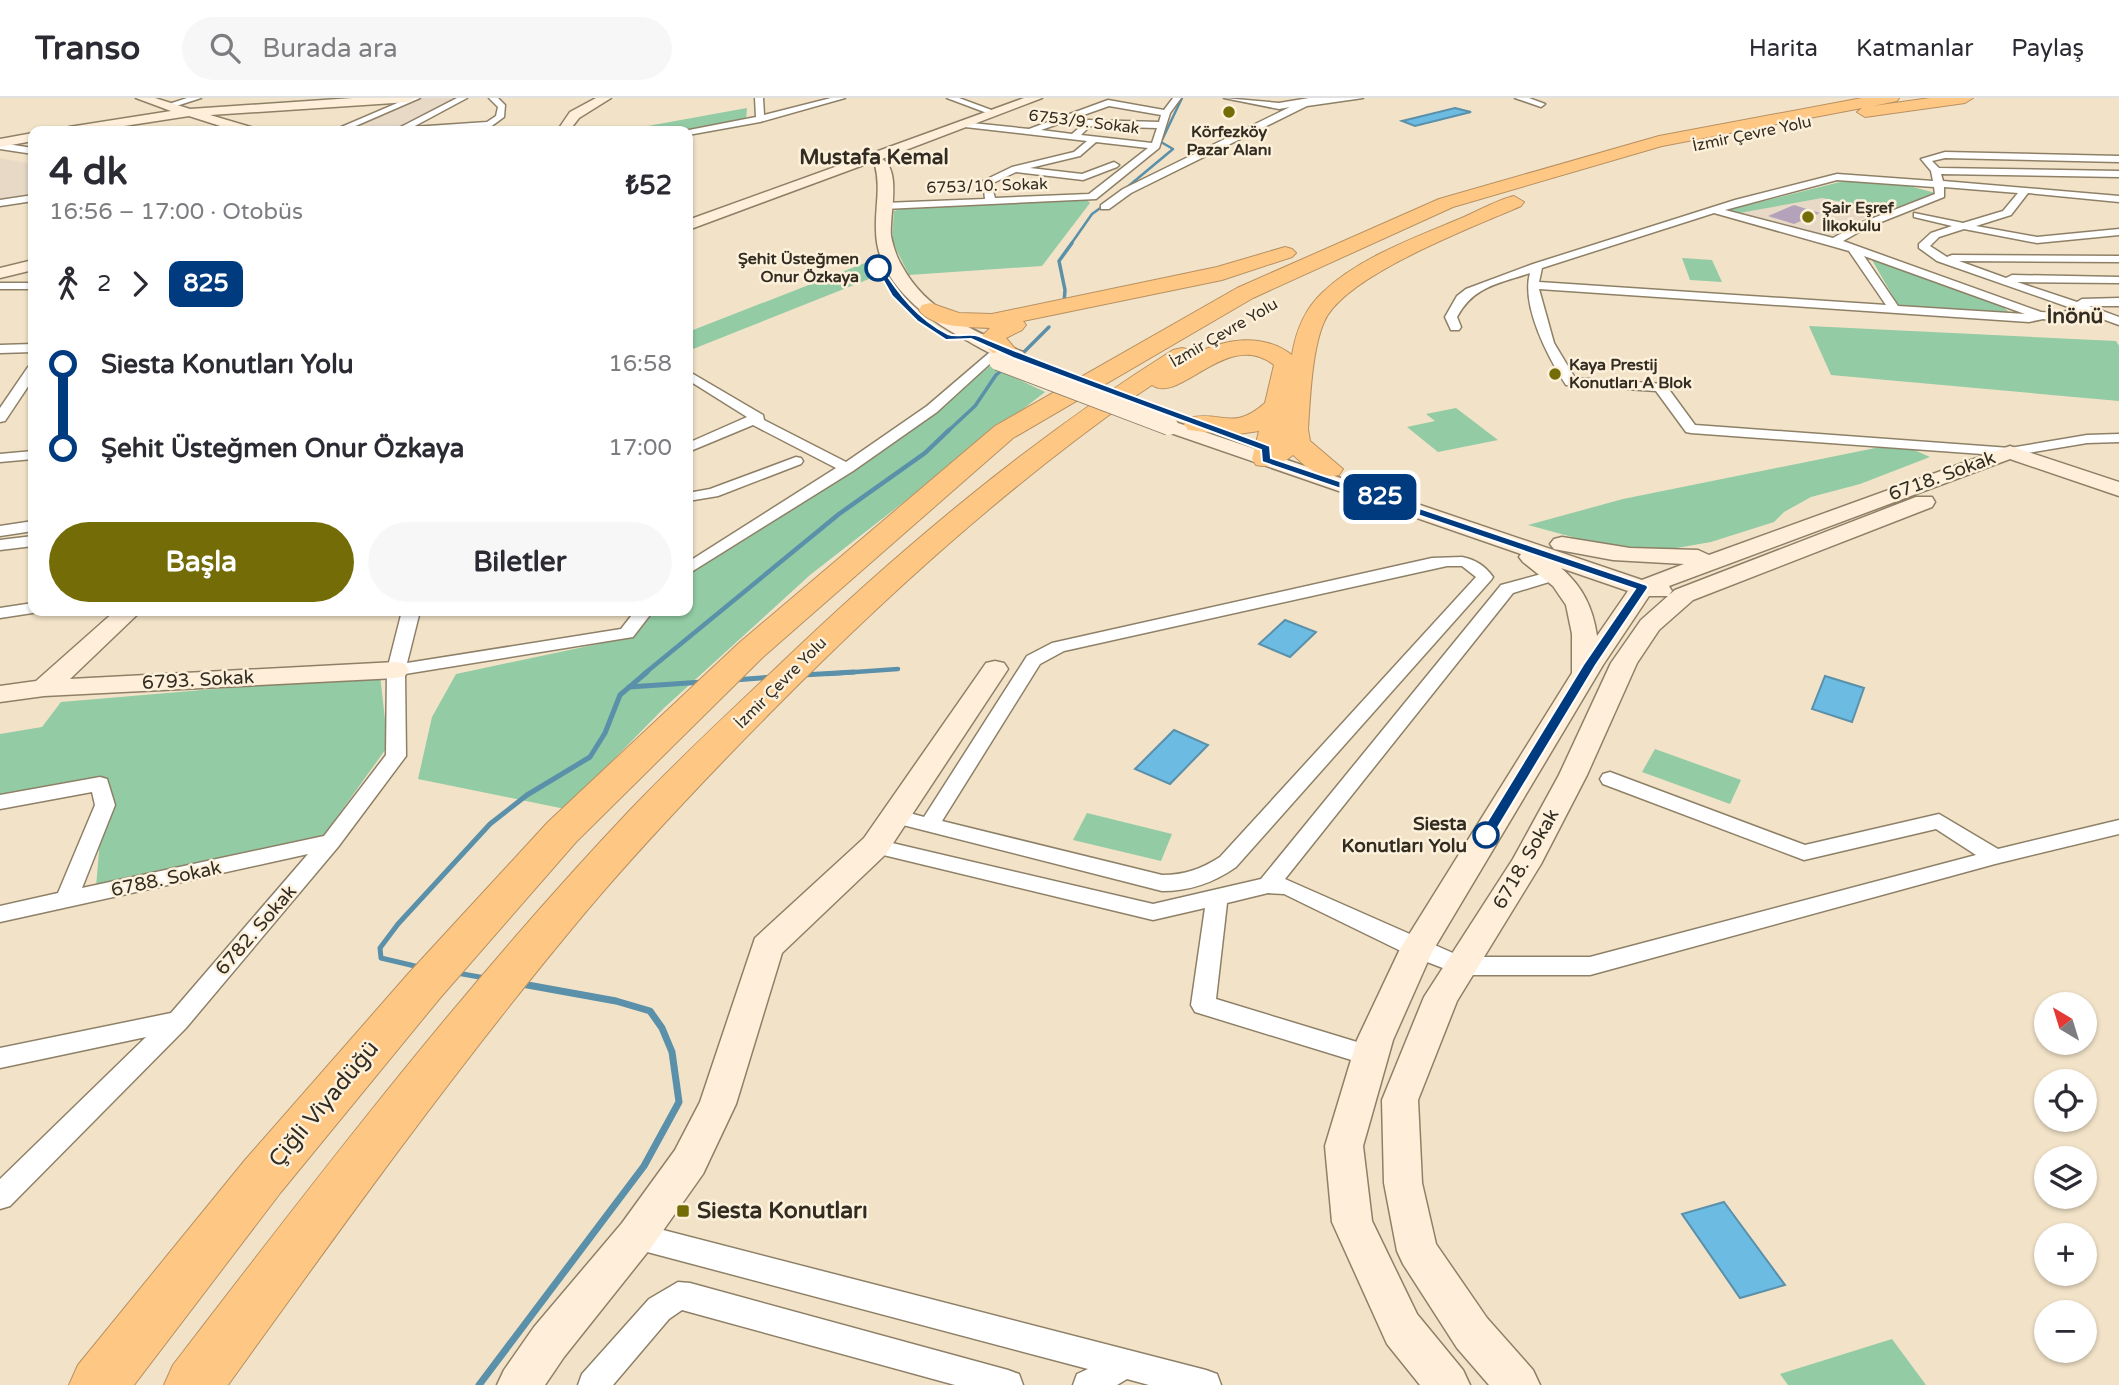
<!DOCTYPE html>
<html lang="tr">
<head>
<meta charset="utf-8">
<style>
	body { margin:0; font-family:"Varela Round",sans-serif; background:#f7f7f7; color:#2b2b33; height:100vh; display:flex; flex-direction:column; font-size:26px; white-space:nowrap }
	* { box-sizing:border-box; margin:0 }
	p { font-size:23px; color:#7c7c81 }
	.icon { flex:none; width:38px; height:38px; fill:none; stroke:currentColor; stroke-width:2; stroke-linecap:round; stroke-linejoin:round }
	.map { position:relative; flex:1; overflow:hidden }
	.details { position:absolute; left:28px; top:28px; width:665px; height:490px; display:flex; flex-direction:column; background:#fff; border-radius:14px; box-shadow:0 2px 5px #0004 }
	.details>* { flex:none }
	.badge { padding:0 14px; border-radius:10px; font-size:24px; line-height:46px }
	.needle { width:46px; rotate:322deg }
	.controls { position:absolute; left:2034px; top:894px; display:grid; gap:14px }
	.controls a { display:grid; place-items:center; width:63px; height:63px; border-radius:50%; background:#fff; box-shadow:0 2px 5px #0004; font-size:35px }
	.map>.badge { position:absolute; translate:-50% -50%; box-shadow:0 0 0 4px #fff }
	.legs { display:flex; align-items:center; gap:10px; height:77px; padding:0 21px; font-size:23px }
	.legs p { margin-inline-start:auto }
	.headline { display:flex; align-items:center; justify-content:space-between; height:119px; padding:0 21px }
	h1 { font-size:38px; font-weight:700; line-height:52px }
	.primary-button { display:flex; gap:14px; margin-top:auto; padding:14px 21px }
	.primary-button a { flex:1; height:80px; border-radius:42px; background:#736c07; color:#fff; font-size:28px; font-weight:700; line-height:80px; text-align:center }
	.primary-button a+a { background:#f7f7f7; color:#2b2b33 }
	ul { padding:0 21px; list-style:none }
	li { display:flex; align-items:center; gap:24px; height:84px; font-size:26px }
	li i { display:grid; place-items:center; width:10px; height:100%; margin:0 9px; background:currentColor }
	li i::after { content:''; width:18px; height:18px; margin:-9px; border:5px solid; border-radius:50%; background:#fff }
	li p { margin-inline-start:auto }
	li:first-child i { background:linear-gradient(#0000 50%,currentColor 0) }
	li:last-child i { background:linear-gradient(currentColor 50%,#0000 0) }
	header { display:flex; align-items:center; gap:42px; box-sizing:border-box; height:98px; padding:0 35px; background:#fff; border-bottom:2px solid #e1e1e2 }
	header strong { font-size:33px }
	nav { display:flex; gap:38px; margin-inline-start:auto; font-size:24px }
	.search { width:490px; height:63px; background:#f7f7f7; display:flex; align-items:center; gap:18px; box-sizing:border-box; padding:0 24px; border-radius:38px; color:#7c7c81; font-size:26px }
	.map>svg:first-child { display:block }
	.education { fill:#e7d9c6 }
	.green { fill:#92cba4 }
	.water { fill:#6bbbe3; stroke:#5a90a9; stroke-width:2 }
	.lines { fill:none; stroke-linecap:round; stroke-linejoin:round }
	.stream-far4 { stroke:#5a90a9; stroke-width:2.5 }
	.stream-far3 { stroke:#5a90a9; stroke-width:3.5 }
	.stream-far2 { stroke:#5a90a9; stroke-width:4.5 }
	.stream-far1 { stroke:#5a90a9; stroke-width:5 }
	.stream { stroke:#5a90a9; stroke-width:7 }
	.building { fill:#b3a2ba }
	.street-casing { stroke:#8e8067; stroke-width:3 }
	.secondary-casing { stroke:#8e8067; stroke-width:3 }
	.highway-casing { stroke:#b79162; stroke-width:2 }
	.street { fill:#fff; fill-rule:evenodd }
	.secondary { fill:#ffeeda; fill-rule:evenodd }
	.highway { fill:#ffc784; fill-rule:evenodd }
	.secondary-bridge-casing { stroke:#8e8067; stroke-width:20; stroke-linecap:butt }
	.secondary-bridge { stroke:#ffeeda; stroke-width:18 }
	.line-1 { fill:#003b80; stroke:#fff; stroke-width:2 }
	.poi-dot { fill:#736c07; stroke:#fdf1db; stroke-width:2.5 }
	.stop-1-dot { fill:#fff; stroke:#003b80; stroke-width:3.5 }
	.labels { text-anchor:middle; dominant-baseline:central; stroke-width:5; stroke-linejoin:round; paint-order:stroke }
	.far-street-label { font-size:16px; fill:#322c22; stroke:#fdf1db }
	.far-poi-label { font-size:16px; font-weight:bold; fill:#322c22; stroke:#fdf1db; text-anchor:start }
	.far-stop-label { font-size:16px; font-weight:bold; fill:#322c22; stroke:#fdf1db; text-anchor:end }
	.street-label { font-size:19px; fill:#322c22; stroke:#fdf1db }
	.stop-label { font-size:19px; font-weight:bold; fill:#322c22; stroke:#fdf1db; text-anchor:end }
	.far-district-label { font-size:21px; font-weight:bold; fill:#322c22; stroke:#fdf1db }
	.near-street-label { font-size:23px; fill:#322c22; stroke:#fdf1db }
	.near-poi-label { font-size:23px; font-weight:bold; fill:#322c22; stroke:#fdf1db; text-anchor:start }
</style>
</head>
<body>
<header>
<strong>Transo</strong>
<div class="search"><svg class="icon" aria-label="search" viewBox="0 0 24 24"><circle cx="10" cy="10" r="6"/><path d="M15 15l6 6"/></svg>Burada ara</div>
<nav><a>Harita</a><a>Katmanlar</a><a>Paylaş</a></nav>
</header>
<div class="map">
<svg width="2119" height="1287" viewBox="0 0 2119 1287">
	<rect width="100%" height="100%" fill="#f2e3c8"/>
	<g class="education">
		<polygon points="420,0 459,0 395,33 340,33"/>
		<polygon points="0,60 33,66 33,94 0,103"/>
		<polygon points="1822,100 1886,113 1860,122 1830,140 1734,116"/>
	</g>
	<g class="green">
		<polygon points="747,10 746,22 683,33 620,33"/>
		<polygon points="1844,83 1901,86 1936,95 1886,113 1822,100 1734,116 1724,113"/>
		<polygon points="1087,102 1090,105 1042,168 909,177 892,143 894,113 904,110"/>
		<polygon points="1682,160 1712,162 1722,184 1690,182"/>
		<polygon points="1872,162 2001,207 2011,216 1899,209"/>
		<polygon points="865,165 869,181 688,253 688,234"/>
		<polygon points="1809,228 2116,243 2119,248 2119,303 1831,277"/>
		<polygon points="990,268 1045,294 810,477 664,610 565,711 418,681 432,619 456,576 626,540 652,513 688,513 688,474 859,370"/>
		<polygon points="1456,310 1498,342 1438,354 1407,329 1435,323 1426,316"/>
		<polygon points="1885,348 1912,351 1930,359 1860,386 1811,399 1784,414 1774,424 1711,444 1671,451 1631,451 1587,443 1528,427 1623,401"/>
		<polygon points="380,577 388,648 321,741 96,789 105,682 0,699 0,636 42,629 61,604"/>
		<polygon points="1655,651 1741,682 1730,706 1642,674"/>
		<polygon points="1087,715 1172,736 1161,763 1073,742"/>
		<polygon points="1892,1241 1926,1287 1788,1287 1780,1276"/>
	</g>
	<g class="water">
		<polygon points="1455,10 1471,14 1415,28 1402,23"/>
		<polygon points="1285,522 1316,534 1290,559 1259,546"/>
		<polygon points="1825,578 1864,590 1852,624 1812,611"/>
		<polygon points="1174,632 1208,647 1170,686 1135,671"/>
		<polygon points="1724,1104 1785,1187 1740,1200 1682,1116"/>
	</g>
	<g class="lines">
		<g class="stream-far4">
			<polyline points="1125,91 1173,51 1161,44 1182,0"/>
			<polyline points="1071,146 1092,116 1106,106"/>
		</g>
		<g class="stream-far3">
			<polyline points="1064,205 1065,192 1059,163 1072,145"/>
			<polyline points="1019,259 1049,229"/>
			<polyline points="947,334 975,308 996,277 1006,269"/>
		</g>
		<g class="stream-far2">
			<polyline points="644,576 839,416 925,355 949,332"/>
			<polyline points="827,576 898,571"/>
		</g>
		<g class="stream-far1">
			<polyline points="803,577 854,574"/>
			<polyline points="734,582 773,579"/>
			<polyline points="629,589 703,584"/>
			<polyline points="419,869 381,860 380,850 398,826 490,726 527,697 590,659 605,635 620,597 647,574"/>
			<polyline points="457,875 485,880"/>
			<polyline points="522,886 526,887"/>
		</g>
		<polyline class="stream" points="479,1287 644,1068 679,1004 672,954 662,930 650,913 616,903 522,886"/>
	</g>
	<polygon class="building" points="1794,107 1820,115 1794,126 1768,118"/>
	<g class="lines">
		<defs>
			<g id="street">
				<polygon points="187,0 201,0 167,11 163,8"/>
				<polygon points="409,0 420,0 344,33 332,33"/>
				<polygon points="457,0 467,0 413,29 487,24 496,18 498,9 489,0 498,0 505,7 504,19 489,30 393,33"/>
				<polygon points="755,0 763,0 764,17 831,0 845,0 760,24 688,37 688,33 684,33 756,19"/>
				<polygon points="947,0 959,0 994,13 987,15"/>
				<path d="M1173 0H1181L1170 15 1159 50 1096 101 884 111 879 108 884 105 985 101 983 83 1012 69 1074 54 1087 43 965 29 961 26 962 24 1029 31 1108 2 1164 12ZM1109 8 1161 17 1159 24 1088 22 1072 36 1041 32ZM1090 28 1157 30 1152 45 1081 37ZM1096 44 1148 50 1089 96 995 100 991 86 1016 74 1083 82 1117 69 1119 67 1114 64 1082 76 1030 70 1080 58Z"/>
				<polygon points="1224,0 1279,5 1309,0 1363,0 1307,8 1131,95 1109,111 1101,111 1101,107 1123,91 1290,9 1279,11"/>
				<polygon points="1515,0 1529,0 1545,6 1541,9"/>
				<polygon points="83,28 117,33 80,33 80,29"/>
				<polygon points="0,45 33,50 33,56 0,51"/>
				<path d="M1945 54 2119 58V64L1945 60 1932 63 1939 70 2119 73V79L1941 76 1943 83 2119 98V104L2028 95 2011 117 1976 128 2037 139 2119 131V137L2037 145 1964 131 1939 139 1930 148 1947 159 1952 157 2119 158V164L1959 163 2006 180 2012 177 2119 179V185L2017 184 2077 204 2082 201 2119 200V208H2089L2119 219V227L2086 215 2059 223 2043 221 2029 224 1539 191 1554 245 1575 280 1665 286 1695 327 2010 350 2087 337 2119 336V344L2087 345 2010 358 1691 335 1686 334 1656 293 1566 287C1548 259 1521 208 1530 175 1498 186 1474 188 1457 219L1461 229 1459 232H1451L1445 219 1457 198 1466 191 1533 166 1735 102 1837 76 1933 83 1931 73 1921 61ZM1837 82 1934 89 1935 96 1858 126 1833 140 1725 112ZM1944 89 2018 95 2003 113 1963 125 1914 115V119L1952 128 1931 135 1919 146V150L1937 163 2074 211 2059 215 2041 214 1843 143 1866 130 1944 99ZM1714 115 1849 153 1886 207 1539 184 1542 170ZM1864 158 2025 216 1898 208Z"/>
				<polygon points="33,97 33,103 0,108 0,102"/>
				<rect x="0" y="185" width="33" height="6"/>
				<polygon points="33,246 33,254 0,255 0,247"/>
				<polygon points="989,255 994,256 994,262 937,314 853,373 688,476 688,464 836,370 753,327 688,354 688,345 747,319 688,282 688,273 763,317 764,322 846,364 927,308"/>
				<polygon points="33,268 33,281 5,323 0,324 0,310 28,269"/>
				<polygon points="33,353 33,361 0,364 0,356"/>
				<polygon points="796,359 801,360 803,363 801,366 718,398 688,403 688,395 710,391"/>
				<polygon points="33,423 33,433 0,438 0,428"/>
				<polygon points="33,438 33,448 0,452 0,442"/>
				<path d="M1462 459C1476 462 1484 467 1493 479L1491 482 1236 769C1213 785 1190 793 1162 793L895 725 888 723 885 718 888 713 895 711 924 719 1027 558 1052 545 1432 460ZM1447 468H1462L1476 479 1220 759C1201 771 1185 777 1162 777L942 723 1040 566 1064 553Z"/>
				<polygon points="1556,472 1564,477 1562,480 1513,495 1285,781 1462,859 1590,859 1976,757 1936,731 1804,762 1603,686 1600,681 1603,676 1610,674 1805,747 1939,716 1998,751 2119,722 2119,736 1995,766 1590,877 1461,877 1409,857 1284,796 1268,795 1227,805 1216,901 1380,951 1383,958 1380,965 1371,968 1195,914 1191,907 1205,810 1153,822 875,755 868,753 864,748 868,743 875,741 1153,806 1261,781 1501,487"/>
				<polygon points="33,505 33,513 39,514 0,520 0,510"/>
				<polygon points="402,513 420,513 407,565 621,531 635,513 653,513 633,539 405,576 406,658 338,749 186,930 10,1108 0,1111 0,1081 146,939 0,970 0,950 171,915 308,756 0,824 0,808 58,795 95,707 92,694 0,711 0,697 100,679 107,681 115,707 82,790 324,738 386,657 387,572"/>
				<polygon points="636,1125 1206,1272 1217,1276 1221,1287 1149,1287 1127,1281 1117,1287 1073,1287 1077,1276 1088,1271 636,1151 626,1147 622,1138 626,1129"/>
				<polygon points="678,1184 690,1185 1008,1272 1019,1276 1023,1287 955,1287 682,1212 669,1221 613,1287 578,1287 582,1276 649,1201"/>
			</g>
			<g id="secondary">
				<polygon points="136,0 155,0 190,11 353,0 415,0 409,4 210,17 254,30 255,33 236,33 189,18 92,33 62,33 69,29 171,13"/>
				<polygon points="596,0 611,0 579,20 569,33 557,33 570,14"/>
				<path d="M1024 0H1042L882 61C902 72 889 118 891 138 893 148 897 160 902 168 926 214 978 235 1023 254L1025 258 1023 262C1006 266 982 251 968 243 926 221 876 184 876 132 875 109 881 90 875 67L869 65 688 132V122L857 61V55L870 56Z"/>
				<polygon points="33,35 33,43 0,49 0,41"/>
				<polygon points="33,162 33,172 0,180 0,170"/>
				<path d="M1169 322 1642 482 1684 466 1613 462 1554 451 1550 446 1554 441 1562 439 1630 450 1698 452 1709 457 2010 348 2119 384V398L2010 361 1669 488 1672 493 1669 497 1675 492 1916 399H1932L1935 404 1932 409 1693 502 1659 532 1637 565 1587 677 1541 766 1457 903 1418 1002 1422 1085 1436 1146 1487 1220 1533 1272 1540 1287H1489L1457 1250 1403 1166 1397 1153 1384 1085 1382 1002 1424 899 1513 761 1559 677 1611 565 1641 522 1668 498H1649L1603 567 1432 854 1393 942 1363 1048 1372 1123 1417 1216 1463 1272 1470 1287H1420L1387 1246 1332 1124 1325 1048 1357 942 1400 851 1572 575V536L1566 507 1553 488 1523 464 1519 459 1521 456 1162 332 1159 328 1162 324ZM1561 470 1628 493 1597 538C1593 510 1583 489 1561 470Z"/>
				<polygon points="115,513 141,513 70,581 396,564 405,566 409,572 405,578 396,580 44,598 0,604 0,588 36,583"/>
				<polygon points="995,563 1004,565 1008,571 886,756 782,855 736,1006 703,1076 650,1151 564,1259 545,1287 497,1287 504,1272 534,1229 622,1125 675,1052 700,1004 755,840 864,740 986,565"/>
			</g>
			<g id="highway">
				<polygon points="1862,0 1899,0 1897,3 1873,8 1930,0 1973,0 1965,5 1865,19 1857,14 1862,10 1662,48 1453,109 1253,200 1013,340 763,559 576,744 440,900 281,1094 134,1287 69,1287 78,1267 245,1062 408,876 548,724 739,545 995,328 1237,190 1439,101 1659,38"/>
				<path d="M1514 98 1524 104 1521 108C1474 129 1344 177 1324 224 1312 251 1310 301 1308 331L1310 343 1343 371 1339 377C1320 382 1306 369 1293 357 1282 366 1270 370 1256 367L1252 361 1259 333 1232 337 1188 332 1184 326 1188 320C1222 312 1232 334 1265 305L1274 267C1227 230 1180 307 1152 287L1137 297C1005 390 887 497 773 612 708 678 644 745 584 816 458 967 343 1127 228 1287H164L173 1267C319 1077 465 886 631 711 677 663 726 617 775 571 899 452 1028 343 1173 252L1182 250 1191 252 1194 256C1225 241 1262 234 1292 257 1296 233 1304 212 1322 195 1359 159 1417 139 1464 119 1480 112 1497 102 1514 98Z"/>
				<path d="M1285 149 1292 151 1296 155 1292 159 1222 182 1023 223 1026 227 1022 232 1006 240 1018 254 1015 259C1000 263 991 255 982 243L983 237 990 230C971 229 931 230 919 212L922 207 930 205 959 215 992 216 1217 169Z"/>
			</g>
		</defs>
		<use href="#street" class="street-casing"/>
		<use href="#secondary" class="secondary-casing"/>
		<use href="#highway" class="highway-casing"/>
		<use href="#street" class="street"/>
		<use href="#secondary" class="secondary"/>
		<use href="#highway" class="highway"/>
		<defs>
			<polyline id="secondary-bridge" points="998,263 1169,328"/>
		</defs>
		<use href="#secondary-bridge" class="secondary-bridge-casing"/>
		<use href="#secondary-bridge" class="secondary-bridge"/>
	</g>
	<path class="line-1" d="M875 168H881C898 195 918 221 948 236 957 240 969 234 979 238 1075 278 1173 312 1270 348L1271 360 1647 487 1648 490 1596 567 1491 741 1486 742 1479 737 1583 567 1635 491 1262 364 1261 352 1013 260 971 241 946 242 917 223 892 198Z"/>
	<g class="poi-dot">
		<circle cx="1229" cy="14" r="7"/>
		<circle cx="1808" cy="119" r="7"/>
		<circle cx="1555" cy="276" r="7"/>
		<rect x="676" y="1106" width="14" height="14" rx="3.5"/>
	</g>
	<g class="stop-1-dot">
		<circle cx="878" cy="170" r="12"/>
		<circle cx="1486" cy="737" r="12"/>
	</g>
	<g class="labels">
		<g class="far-street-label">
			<text transform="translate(1084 24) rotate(7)">6753/9. Sokak</text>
			<text transform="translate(1752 36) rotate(-12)">İzmir Çevre Yolu</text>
			<text transform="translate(987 88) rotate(-2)">6753/10. Sokak</text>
			<text transform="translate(1224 235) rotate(-30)">İzmir Çevre Yolu</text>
			<text transform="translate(781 585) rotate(-45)">İzmir Çevre Yolu</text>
		</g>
		<g class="far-poi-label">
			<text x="1229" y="34" text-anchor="middle">Körfezköy<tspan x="1229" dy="18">Pazar Alanı</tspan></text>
			<text x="1822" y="110">Şair Eşref<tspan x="1822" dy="18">İlkokulu</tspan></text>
			<text x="1569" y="267">Kaya Prestij<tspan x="1569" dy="18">Konutları A Blok</tspan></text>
		</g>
		<g class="far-stop-label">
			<text x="859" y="161">Şehit Üsteğmen<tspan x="859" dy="18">Onur Özkaya</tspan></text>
		</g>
		<g class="street-label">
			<text transform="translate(1942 378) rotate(-20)">6718. Sokak</text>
			<text transform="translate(198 582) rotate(-3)">6793. Sokak</text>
			<text transform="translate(1526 761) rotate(-60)">6718. Sokak</text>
			<text transform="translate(166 781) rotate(-12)">6788. Sokak</text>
			<text transform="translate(256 832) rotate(-49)">6782. Sokak</text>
		</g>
		<g class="stop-label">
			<text x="1467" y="726">Siesta<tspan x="1467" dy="22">Konutları Yolu</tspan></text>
		</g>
		<g class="far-district-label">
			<text x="874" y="59">Mustafa Kemal</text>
			<text x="2075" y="218">İnönü</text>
		</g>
		<g class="near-street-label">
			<text transform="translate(324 1006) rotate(-50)">Çiğli Viyadüğü</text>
		</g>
		<g class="near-poi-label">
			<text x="697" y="1113">Siesta Konutları</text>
		</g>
	</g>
</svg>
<div class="controls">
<a><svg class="needle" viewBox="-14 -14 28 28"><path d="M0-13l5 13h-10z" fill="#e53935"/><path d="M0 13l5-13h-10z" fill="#7c7c81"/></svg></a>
<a><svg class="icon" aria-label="locate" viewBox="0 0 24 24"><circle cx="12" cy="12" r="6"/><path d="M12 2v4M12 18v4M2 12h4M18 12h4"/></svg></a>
<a><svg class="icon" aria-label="layers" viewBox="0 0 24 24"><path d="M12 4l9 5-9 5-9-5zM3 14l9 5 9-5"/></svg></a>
<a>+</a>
<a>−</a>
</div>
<b class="badge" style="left:1380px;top:399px;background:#003b80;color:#fff">825</b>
<section class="details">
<div class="headline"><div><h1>4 dk</h1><p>16:56 – 17:00 · Otobüs</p></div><b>₺52</b></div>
<div class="legs"><svg class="icon" aria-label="walk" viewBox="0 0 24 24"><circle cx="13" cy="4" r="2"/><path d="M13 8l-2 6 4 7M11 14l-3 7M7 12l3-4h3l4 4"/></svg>2<svg class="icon" aria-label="forward" viewBox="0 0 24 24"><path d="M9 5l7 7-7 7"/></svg><b class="badge" style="background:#003b80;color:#fff">825</b></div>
<ul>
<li><i style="color:#003b80"></i><b>Siesta Konutları Yolu</b><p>16:58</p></li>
<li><i style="color:#003b80"></i><b>Şehit Üsteğmen Onur Özkaya</b><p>17:00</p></li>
</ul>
<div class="primary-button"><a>Başla</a><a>Biletler</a></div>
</section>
</div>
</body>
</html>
